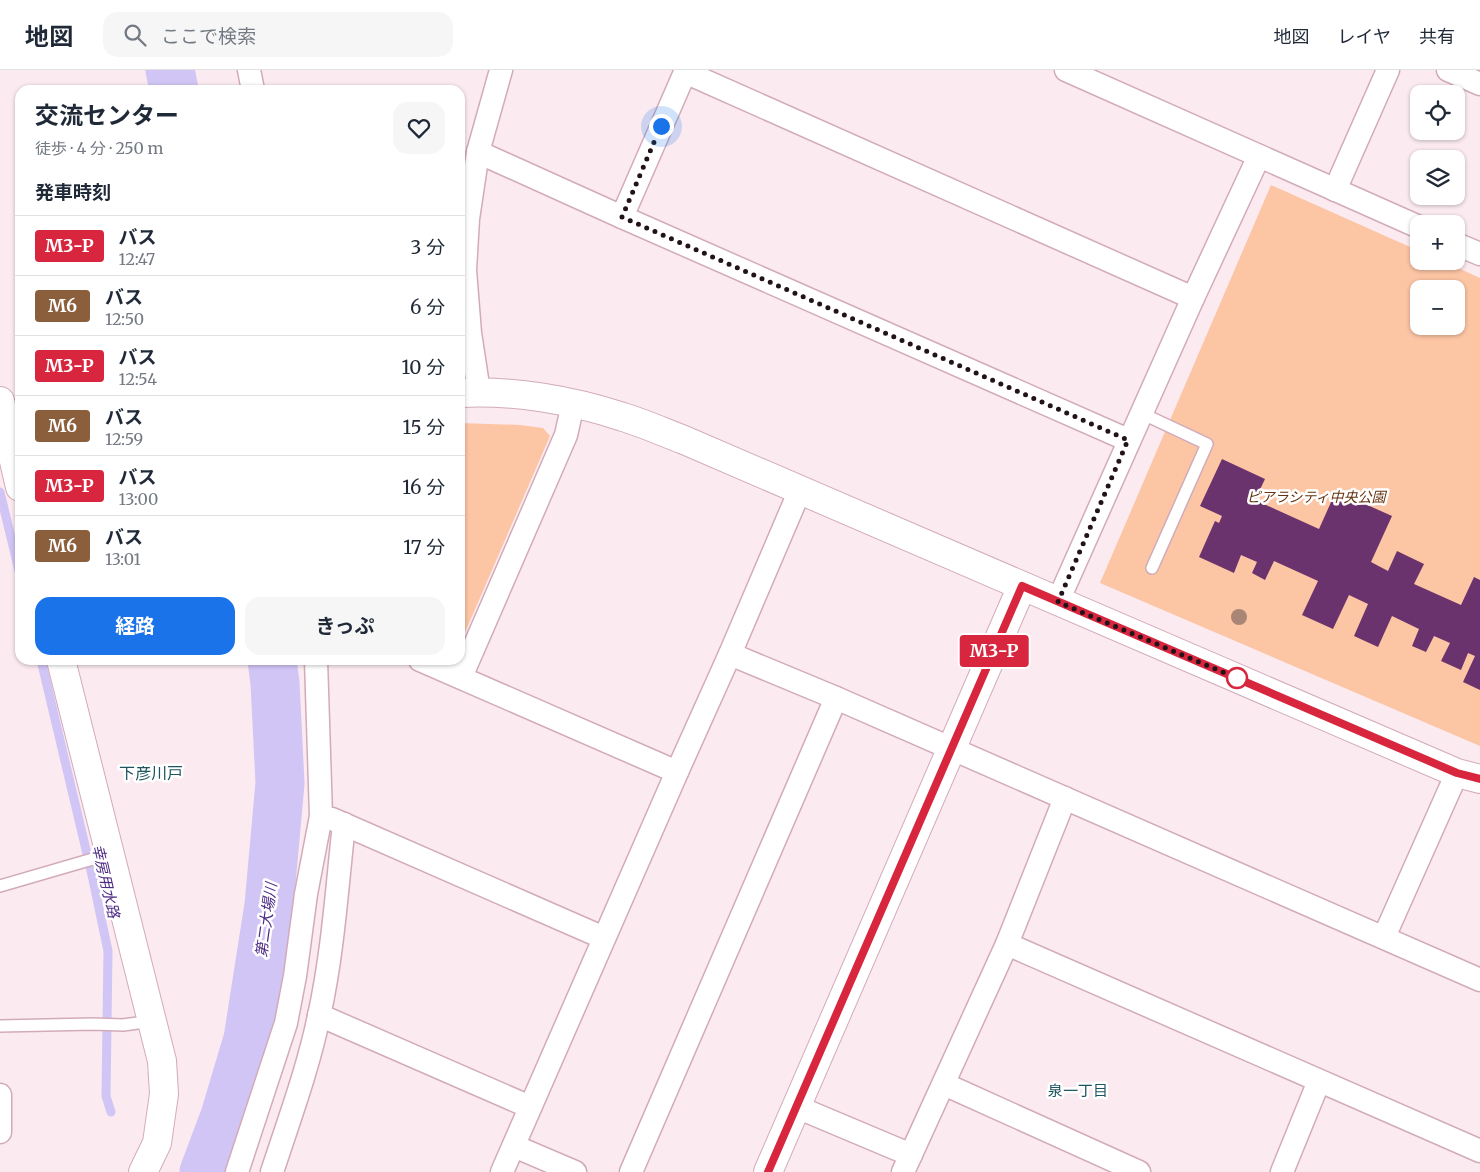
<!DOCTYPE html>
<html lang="ja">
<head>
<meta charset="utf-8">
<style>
	body { margin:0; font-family:Merriweather,"Noto Sans JP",serif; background:#f6f6f7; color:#1f2937; height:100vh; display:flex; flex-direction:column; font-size:19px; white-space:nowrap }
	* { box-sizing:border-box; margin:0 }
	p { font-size:16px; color:#747a83 }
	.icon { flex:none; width:28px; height:28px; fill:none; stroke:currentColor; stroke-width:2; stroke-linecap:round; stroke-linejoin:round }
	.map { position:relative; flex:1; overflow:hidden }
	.details { position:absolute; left:15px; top:15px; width:450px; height:580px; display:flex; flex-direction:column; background:#fff; border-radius:15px; box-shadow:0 1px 4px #0004 }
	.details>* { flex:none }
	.badge { padding:0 10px; border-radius:4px; font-size:18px; line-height:32px }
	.buttons { position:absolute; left:1410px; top:15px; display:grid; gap:10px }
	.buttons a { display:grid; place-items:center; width:55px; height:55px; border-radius:10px; background:#fff; box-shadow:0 1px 4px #0004; font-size:25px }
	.you { position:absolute; width:25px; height:25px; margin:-12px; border:4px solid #fff; border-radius:50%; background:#1a73e8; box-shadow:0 0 0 8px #1a73e833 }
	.map>.badge { position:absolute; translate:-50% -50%; box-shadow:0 0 0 2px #fff }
	h2 { padding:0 20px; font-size:19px; line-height:45px }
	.round { display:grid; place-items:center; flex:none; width:52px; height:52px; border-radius:15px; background:#f6f6f7 }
	.summary { display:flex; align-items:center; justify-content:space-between; height:85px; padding:0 20px }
	h1 { font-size:24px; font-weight:700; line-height:38px }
	.button { display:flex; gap:10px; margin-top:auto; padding:10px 20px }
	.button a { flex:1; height:58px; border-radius:15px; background:#1a73e8; color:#fff; font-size:20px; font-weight:700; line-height:58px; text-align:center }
	.button a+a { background:#f6f6f7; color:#1f2937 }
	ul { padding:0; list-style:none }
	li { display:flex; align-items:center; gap:15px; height:60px; padding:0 20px; border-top:1px solid #e0e1e3 }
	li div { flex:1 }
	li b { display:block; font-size:19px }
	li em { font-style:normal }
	li .badge { min-width:55px; font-weight:700; text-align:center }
	header { display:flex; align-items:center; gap:30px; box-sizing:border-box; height:70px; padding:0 25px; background:#fff; border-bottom:1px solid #e0e1e3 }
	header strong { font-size:24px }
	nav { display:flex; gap:28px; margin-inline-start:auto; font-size:18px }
	.search { width:350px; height:45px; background:#f6f6f7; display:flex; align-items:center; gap:12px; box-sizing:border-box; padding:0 18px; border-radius:15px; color:#747a83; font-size:19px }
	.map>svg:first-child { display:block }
	.green { fill:#fcc5a4; fill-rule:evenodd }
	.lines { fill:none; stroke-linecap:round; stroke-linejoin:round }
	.stream { stroke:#d1c5f5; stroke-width:9 }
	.river { stroke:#d1c5f5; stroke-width:49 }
	.building { fill:#6a336d }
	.service-casing { stroke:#d2abba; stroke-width:14 }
	.minor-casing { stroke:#d2abba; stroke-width:25 }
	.tertiary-casing { stroke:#d2abba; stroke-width:30 }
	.service { stroke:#fff; stroke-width:11 }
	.minor { stroke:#fff; stroke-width:22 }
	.tertiary { stroke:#fff; stroke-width:28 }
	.tree { fill:#a88574 }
	.line-casing { stroke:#fff; stroke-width:11 }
	.line { stroke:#d7263d; stroke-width:8 }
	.walk { stroke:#211319; stroke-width:5; stroke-dasharray:0 9 }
	.stop-dot { fill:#fff; stroke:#d7263d; stroke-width:2.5 }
	.labels { text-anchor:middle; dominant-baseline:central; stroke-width:5; stroke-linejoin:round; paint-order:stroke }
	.park-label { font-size:14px; font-style:italic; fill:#64320e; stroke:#fff }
	.water-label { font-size:15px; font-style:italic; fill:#4d2a84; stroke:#fff }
	.neighbourhood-label { font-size:15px; fill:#1c555f; stroke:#fff }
	.quarter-label { font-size:16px; fill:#1c555f; stroke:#fff }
</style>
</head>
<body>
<header>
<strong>地図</strong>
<div class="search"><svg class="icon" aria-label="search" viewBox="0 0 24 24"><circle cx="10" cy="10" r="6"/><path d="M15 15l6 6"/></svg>ここで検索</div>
<nav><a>地図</a><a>レイヤ</a><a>共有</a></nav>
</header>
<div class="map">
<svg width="1480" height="1102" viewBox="0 0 1480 1102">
	<rect width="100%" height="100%" fill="#fbeaf0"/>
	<g class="green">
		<path d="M1271 115 1419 181V191H1443L1480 208V676L1100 513ZM1419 219H1456V256H1419Z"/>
		<polygon points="460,353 520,355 543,358 550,366 460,574"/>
	</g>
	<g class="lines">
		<g class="stream">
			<polyline points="0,422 20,505"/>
			<polyline points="41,590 92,805 108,881 106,1026 111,1042"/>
		</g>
		<g class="river">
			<polyline points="170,0 174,20"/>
			<polyline points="204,1102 225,1046 248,969 269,835 280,713 275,613 272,590"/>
		</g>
	</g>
	<polygon class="building" points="1222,389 1265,409 1255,430 1319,459 1336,421 1392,446 1371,492 1388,501 1397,481 1424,494 1414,514 1461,535 1474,507 1480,510 1480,620 1463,612 1475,586 1468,583 1461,600 1441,591 1450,573 1434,566 1426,582 1412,576 1419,559 1392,546 1378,577 1354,566 1368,534 1349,525 1333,559 1302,545 1318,511 1274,491 1265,510 1252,503 1257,492 1241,485 1234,503 1199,487 1215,451 1219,453 1222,446 1200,436"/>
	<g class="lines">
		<defs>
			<g id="service">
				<polyline points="1141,343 1207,374 1152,498"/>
				<polyline points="0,816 110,784"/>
				<polyline points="0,956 93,954 123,955 152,951"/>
			</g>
			<g id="minor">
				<polyline points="249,0 253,20"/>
				<polyline points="1066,0 1419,157"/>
				<polyline points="1448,0 1480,14"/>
				<polyline points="685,2 1193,228"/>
				<polyline points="478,82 622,147 1128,370"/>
				<polyline points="1335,120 1388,0"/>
				<polyline points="622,147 686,0"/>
				<polyline points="1456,174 1480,184"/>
				<polyline points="479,322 470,263 465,200 468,149 478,82 501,0"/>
				<polyline points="1058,531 1193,228 1259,86"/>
				<polyline points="730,584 836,628 1480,910"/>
				<polyline points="420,590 677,702"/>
				<polyline points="461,607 566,365 573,334"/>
				<polyline points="332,749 604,868"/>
				<polyline points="1384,867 1457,703"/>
				<polyline points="1007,874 1480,1081"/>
				<polyline points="319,945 530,1037"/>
				<polyline points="944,1014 1139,1102"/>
				<polyline points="0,1025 0,1062"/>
				<polyline points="797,1037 911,1085"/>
				<polyline points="514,1076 575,1102"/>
				<polyline points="237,1102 286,953 295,906 306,824 321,746 316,590"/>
				<path d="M272 1102C289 1050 308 999 319 946 333 883 337 817 344 754"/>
				<polyline points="502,1102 677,702 730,584 800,420"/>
				<polyline points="631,1102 836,628"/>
				<polyline points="903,1102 1007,874 1065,728"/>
				<polyline points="1282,1102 1319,1011"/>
			</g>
			<g id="tertiary">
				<path d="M460 323C513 320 572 330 623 347 643 353 663 362 684 370L1457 703 1480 709"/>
				<polyline points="0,331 20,417"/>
				<polyline points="61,590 162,991 164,1024 157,1073 143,1102"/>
				<polyline points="768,1102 1022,516"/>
			</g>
		</defs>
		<use href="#service" class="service-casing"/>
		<use href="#minor" class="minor-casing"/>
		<use href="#tertiary" class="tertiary-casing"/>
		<use href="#service" class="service"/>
		<use href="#minor" class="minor"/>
		<use href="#tertiary" class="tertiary"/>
	</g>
	<circle class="tree" cx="1239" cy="547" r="8"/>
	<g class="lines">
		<defs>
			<polyline id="line" points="768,1102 1022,516 1457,703 1480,709"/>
		</defs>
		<use href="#line" class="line-casing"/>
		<use href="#line" class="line"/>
		<polyline class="walk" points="661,56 622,147 1128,370 1058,532 1239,609 1237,608"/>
	</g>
	<circle class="stop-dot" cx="1237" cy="608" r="10"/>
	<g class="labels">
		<g class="park-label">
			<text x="1316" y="427">ピアラシティ中央公園</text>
		</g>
		<g class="water-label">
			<text transform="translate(106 811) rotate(77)">幸房用水路</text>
			<text transform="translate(266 850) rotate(-82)">第二大場川</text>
		</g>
		<g class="neighbourhood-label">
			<text x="1078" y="1020">泉一丁目</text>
		</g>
		<g class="quarter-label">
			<text x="151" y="703">下彦川戸</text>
		</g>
	</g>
</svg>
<div class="buttons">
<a><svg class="icon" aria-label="locate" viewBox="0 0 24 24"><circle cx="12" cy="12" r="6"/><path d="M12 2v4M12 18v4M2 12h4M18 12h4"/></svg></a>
<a><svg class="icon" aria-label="layers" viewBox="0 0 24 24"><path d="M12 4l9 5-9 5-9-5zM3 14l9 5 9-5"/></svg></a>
<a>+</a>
<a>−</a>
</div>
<div class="you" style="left:661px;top:56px"></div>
<b class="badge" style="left:994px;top:581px;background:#d7263d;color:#fff">M3-P</b>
<section class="details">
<div class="summary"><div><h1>交流センター</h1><p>徒歩 · 4 分 · 250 m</p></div><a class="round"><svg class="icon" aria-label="heart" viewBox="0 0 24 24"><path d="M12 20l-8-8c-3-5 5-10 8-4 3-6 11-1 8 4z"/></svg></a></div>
<h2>発車時刻</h2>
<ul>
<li><span class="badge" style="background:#d7263d;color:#fff">M3-P</span><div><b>バス</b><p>12:47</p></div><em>3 分</em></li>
<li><span class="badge" style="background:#8b5e3c;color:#fff">M6</span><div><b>バス</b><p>12:50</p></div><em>6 分</em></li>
<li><span class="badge" style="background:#d7263d;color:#fff">M3-P</span><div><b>バス</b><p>12:54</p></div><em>10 分</em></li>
<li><span class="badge" style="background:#8b5e3c;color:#fff">M6</span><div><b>バス</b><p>12:59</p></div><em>15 分</em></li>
<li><span class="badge" style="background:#d7263d;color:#fff">M3-P</span><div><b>バス</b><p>13:00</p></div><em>16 分</em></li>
<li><span class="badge" style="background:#8b5e3c;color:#fff">M6</span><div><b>バス</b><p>13:01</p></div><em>17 分</em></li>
</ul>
<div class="button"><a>経路</a><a>きっぷ</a></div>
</section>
</div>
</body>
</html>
